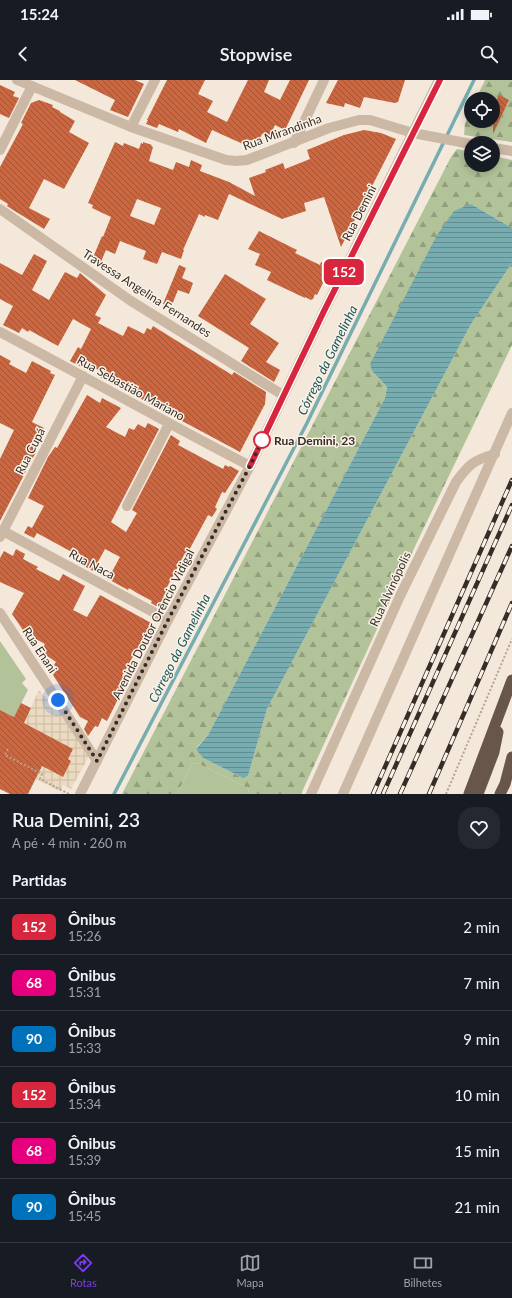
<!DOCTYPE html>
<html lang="pt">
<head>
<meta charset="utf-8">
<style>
	body { margin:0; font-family:Lato,sans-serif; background:#242831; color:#f1f3f6; height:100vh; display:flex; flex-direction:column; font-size:15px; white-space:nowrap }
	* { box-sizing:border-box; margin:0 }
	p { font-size:13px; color:#9ea1a6 }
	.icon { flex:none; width:22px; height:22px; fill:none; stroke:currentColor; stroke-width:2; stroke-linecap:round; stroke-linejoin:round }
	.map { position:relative; height:714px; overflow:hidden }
	.sheet { display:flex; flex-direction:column; background:#171b24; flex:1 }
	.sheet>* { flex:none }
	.badge { padding:0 8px; border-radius:6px; font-size:14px; line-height:26px }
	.fabs { position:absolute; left:464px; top:12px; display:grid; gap:8px }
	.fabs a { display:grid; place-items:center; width:36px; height:36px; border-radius:50%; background:#171b24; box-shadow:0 2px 10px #0003; font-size:20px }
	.you { position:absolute; width:20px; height:20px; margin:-10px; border:3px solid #fff; border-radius:50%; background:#1a73e8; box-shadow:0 0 0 6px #1a73e833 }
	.map>.badge { position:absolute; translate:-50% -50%; box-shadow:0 0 0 2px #fff }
	h2 { padding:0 12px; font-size:15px; line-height:36px }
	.round { display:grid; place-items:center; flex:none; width:42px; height:42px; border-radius:16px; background:#242831 }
	.summary { display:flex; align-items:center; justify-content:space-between; height:68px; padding:0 12px }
	h1 { font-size:19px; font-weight:600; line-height:30px }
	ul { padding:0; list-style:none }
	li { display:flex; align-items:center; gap:12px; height:56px; padding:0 12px; border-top:1px solid #363941 }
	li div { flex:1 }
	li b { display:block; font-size:15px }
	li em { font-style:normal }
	li .badge { min-width:44px; font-weight:700; text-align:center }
	.status { display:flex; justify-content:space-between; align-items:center; height:28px; padding:0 20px; background:#171b24; direction:ltr }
	.status svg { height:11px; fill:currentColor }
	header { display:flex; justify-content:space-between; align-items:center; height:52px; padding:0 12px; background:#171b24; font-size:18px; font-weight:600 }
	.tab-bar { display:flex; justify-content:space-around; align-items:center; height:56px; border-top:1px solid #363941; background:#171b24; font-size:11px; color:#9ea1a6 }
	.tab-bar a { display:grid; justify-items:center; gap:2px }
	.tab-bar .active { color:#7c3aed }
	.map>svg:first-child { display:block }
	.green { fill:#b3c399 }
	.forest { fill:url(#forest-firs) }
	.plaza { fill:url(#plaza-grid) }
	.water { fill:url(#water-rules) }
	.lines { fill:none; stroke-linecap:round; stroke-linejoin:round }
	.stream { stroke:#77adb1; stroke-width:3.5 }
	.building { fill:url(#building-back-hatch); fill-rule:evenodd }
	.path { stroke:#b7a28f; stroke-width:2; stroke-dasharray:2 2; stroke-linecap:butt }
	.minor { stroke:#cbb8a5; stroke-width:10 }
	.tertiary { stroke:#cbb8a5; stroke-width:10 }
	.trunk { stroke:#69564a; stroke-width:11 }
	.rail-casing { stroke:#372c27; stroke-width:4.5 }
	.rail { stroke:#faf2e6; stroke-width:3; stroke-dasharray:9; stroke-linecap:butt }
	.line-casing { stroke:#fff; stroke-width:9 }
	.line { stroke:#d7263d; stroke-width:6 }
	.walk { stroke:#372c27; stroke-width:4; stroke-dasharray:0 7.2 }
	.stop-dot { fill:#fff; stroke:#d7263d; stroke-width:2 }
	.labels { text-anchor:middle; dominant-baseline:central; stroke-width:3; stroke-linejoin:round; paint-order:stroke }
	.street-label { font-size:12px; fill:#372c27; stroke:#faf2e6 }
	.stop-label { font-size:12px; font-weight:bold; fill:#372c27; stroke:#faf2e6; text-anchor:start }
	.water-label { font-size:13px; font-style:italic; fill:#1a545a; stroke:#faf2e6 }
</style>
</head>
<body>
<div class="status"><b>15:24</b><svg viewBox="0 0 49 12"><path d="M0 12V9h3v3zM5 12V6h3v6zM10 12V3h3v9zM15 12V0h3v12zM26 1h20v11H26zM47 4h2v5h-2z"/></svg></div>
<header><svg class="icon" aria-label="back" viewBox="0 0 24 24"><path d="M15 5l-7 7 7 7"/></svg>Stopwise<svg class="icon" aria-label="search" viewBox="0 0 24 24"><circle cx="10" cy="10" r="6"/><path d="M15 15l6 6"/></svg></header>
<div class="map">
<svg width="512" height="714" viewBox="0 0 512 714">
	<defs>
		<pattern id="forest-firs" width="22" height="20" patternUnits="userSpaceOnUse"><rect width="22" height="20" fill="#b3c399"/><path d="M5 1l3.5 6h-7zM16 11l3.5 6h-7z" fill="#929f7d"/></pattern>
		<pattern id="plaza-grid" width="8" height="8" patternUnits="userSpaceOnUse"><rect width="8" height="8" fill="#ecdac0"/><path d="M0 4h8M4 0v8" fill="none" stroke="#cbbba5"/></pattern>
		<pattern id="water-rules" width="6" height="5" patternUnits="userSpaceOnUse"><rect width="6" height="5" fill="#77adb1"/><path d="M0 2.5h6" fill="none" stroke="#628d90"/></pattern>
		<pattern id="building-back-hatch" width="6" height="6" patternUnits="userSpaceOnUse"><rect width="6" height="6" fill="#cc663f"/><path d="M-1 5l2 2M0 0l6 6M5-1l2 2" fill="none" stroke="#a65435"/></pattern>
	</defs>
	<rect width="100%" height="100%" fill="#f3e8da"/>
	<g class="green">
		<polygon points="0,561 26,599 22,603 28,610 14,637 0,630"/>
		<polygon points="197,683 248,708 249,714 177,714 192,684"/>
	</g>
	<g class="forest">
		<polygon points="485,0 512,0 512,62 464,55 465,43 471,30 471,41 493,41 493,19 476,19"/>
		<polygon points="457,69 471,72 471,85 493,85 493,76 512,80 512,148 471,124 372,291 387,307 385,318 208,655 196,668 203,678 243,698 248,696 267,629 471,244 512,183 512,265 418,460 301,714 249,714 248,708 197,683 192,684 177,714 122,714 451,77"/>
	</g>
	<polygon class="plaza" points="39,610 79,656 90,674 71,709 63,705 60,711 36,699 38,694 2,675 6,668 59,695 69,685 71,681 68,679 73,669 24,643"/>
	<polygon class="water" points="471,124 512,148 512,183 471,244 267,629 248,696 243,698 203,678 196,669 208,655 385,318 387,307 372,291 370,284 437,155 454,131"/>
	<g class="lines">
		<polyline class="stream" points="114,714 307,343 474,0"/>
	</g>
	<g class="building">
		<polygon points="75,0 135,0 144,4 128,37 110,30 115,20"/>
		<polygon points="167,0 205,0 198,14 213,21 207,32 227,42 248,0 269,0 264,12 280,20 290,0 309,0 285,50 275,45 269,57 262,54 254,69 212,50 206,63 179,49 178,52 159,44 157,48 146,44 148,40 147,40"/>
		<polygon points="338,0 405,0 398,22 395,23 364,17 360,28 345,23 344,27 326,23"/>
		<polygon points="0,5 15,12 13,16 19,18 9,38 0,34"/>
		<polygon points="499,15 509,20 493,54 493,28"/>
		<polygon points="39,20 53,25 52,27 60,31 60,32 75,41 69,52 89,63 64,109 44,99 29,128 50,139 44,149 13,130 7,126 8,124 0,119 0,87 23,44 21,43 31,23"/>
		<path d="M364 50 381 53 396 59 341 167 324 117 304 123 306 131 282 139 229 114 218 140 205 135V137L199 134 183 170H184L181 179 162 172 157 184 143 179 146 171 120 161 115 174 106 170 99 186 92 180 102 156 103 157 111 137 92 128 93 125 88 123 115 62 123 66 124 63 139 69 141 63 143 64V62L152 65 151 66 153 67 149 81 173 90 176 82 189 87 191 80 202 85 200 91 229 102 255 116 249 98 266 92 265 90 283 83 285 89 310 79 307 70 344 55ZM137 119 161 128 154 145 130 136Z"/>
		<polygon points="259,151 297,170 295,173 320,185 321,182 331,187 317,215 315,214 313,219 311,220 305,217 305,218 267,200 271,192 255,185 260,174 248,169"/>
		<polygon points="34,174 47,181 32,210 49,220 65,192 77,198 80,193 106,215 95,235 101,238 98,243 123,256 128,246 144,254 147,248 151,250 153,246 232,295 234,292 266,312 265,324 240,372 100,297 103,292 87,284 85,289 70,281 78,267 81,269 91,249 73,239 58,266 29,250 28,252 22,248 19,253 3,245 13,226 0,219 0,183 22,195"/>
		<polygon points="179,185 186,188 182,198 193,203 189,214 178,210 171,227 163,224"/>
		<polygon points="225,194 266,219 250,244 279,263 266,282 280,290 274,302 241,281 249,268 198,236"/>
		<polygon points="0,275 11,281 9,284 26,293 32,281 51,291 50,293 55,295 32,342 44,348 33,368 37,370 0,441 0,379 14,350 0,343"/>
		<polygon points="87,315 100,323 102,318 121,328 106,347 125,357 129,348 134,350 138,344 145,348 148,343 159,349 111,442 126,452 137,433 132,430 171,355 180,361 178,365 223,389 225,385 229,387 230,386 239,391 225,413 222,412 215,427 217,429 212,437 208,435 187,474 185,473 166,509 167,510 163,517 169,520 166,526 156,526 151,523 152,521 137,513 129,508 128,510 108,499 120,477 105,469 93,491 82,485 83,482 80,480 81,477 37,453 34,458 24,453 28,446 32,448 44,426 28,418 48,377 55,367 57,368"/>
		<polygon points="16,469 25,474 23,479 38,487 36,489 59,501 63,494 85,506 73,530 87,537 100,515 153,544 154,548 145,567 140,564 122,596 128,599 107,641 102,638 98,647 95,646 88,656 84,649 88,641 80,637 53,595 58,588 54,585 56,582 40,571 45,564 25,553 12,534 24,513 0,502 0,478 4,471 13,476"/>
		<polygon points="21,623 31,628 24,643 73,669 68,679 71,681 63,697 42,686 28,714 10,714 0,709 0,630 14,637"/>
	</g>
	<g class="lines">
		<g class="path">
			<polyline points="8,669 5,675 42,694 40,699 69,714"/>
			<polyline points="446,714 512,559"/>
		</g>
		<g class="minor">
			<polyline points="17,0 131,47 226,80 236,81 247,80 329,48 359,40 370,40 413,53 471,64"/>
			<polyline points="131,47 155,0"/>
			<polyline points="294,63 324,0"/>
			<polyline points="493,68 512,71"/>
			<polyline points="0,70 32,6"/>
			<polyline points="0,129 131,221 283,315"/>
			<path d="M0 252C84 296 166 343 250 386"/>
			<polyline points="127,426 169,344"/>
			<polyline points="3,451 168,540"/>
			<polyline points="0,457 83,296"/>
			<polyline points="0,533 97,681"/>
			<path d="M311 714 400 516 456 402C469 384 474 380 495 374"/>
		</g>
		<g class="tertiary">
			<polyline points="80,714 168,540 250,386 324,231 439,0"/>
			<polyline points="343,714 512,333"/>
		</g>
		<g class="trunk">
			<polyline points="469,714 512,600"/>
			<polyline points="478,714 494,672 498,652"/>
			<polyline points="500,714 505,704 512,677"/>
		</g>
		<defs>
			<g id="rail">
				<polyline points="373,714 512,400"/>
				<polyline points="383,714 512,425"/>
				<polyline points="400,714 512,466"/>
				<polyline points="429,714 512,523"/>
			</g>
		</defs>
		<use href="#rail" class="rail-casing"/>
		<use href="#rail" class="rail"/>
	</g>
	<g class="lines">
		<defs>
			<polyline id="line" points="250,386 324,231 440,0"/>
		</defs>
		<use href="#line" class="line-casing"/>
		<use href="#line" class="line"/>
		<polyline class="walk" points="58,620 97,681 168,540 250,386 263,358 262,360"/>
	</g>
	<circle class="stop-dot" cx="262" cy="360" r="8"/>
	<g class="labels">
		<g class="street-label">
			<text transform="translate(282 52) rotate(-20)">Rua Mirandinha</text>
			<text transform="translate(359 133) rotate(-63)">Rua Demini</text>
			<text transform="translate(147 213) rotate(33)">Travessa Angelina Fernandes</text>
			<text transform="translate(131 308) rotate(29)">Rua Sebastião Mariano</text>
			<text transform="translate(30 371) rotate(-63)">Rua Cupá</text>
			<text transform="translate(92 484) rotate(28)">Rua Naca</text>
			<text transform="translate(390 509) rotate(-65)">Rua Alvinópolis</text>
			<text transform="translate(153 544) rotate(-63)">Avenida Doutor Orêncio Vidigal</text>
			<text transform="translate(40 570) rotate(57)">Rua Enani</text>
		</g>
		<g class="stop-label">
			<text x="274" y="360">Rua Demini, 23</text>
		</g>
		<g class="water-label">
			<text transform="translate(327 280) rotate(-64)">Córrego da Gamelinha</text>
			<text transform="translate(179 568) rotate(-63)">Córrego da Gamelinha</text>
		</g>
	</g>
</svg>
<div class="fabs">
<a><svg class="icon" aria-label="locate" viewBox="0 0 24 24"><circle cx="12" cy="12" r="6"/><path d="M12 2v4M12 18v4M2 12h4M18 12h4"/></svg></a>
<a><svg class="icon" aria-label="layers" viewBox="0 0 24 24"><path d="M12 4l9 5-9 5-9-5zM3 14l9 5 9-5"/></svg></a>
</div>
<div class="you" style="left:58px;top:620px"></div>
<b class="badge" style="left:344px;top:192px;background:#d7263d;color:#fff">152</b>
</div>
<section class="sheet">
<div class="summary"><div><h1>Rua Demini, 23</h1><p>A pé · 4 min · 260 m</p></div><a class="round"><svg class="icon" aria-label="heart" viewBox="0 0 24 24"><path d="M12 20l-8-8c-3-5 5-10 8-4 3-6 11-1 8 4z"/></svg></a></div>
<h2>Partidas</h2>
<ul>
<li><span class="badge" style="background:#d7263d;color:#fff">152</span><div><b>Ônibus</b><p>15:26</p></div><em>2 min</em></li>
<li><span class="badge" style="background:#e6007e;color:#fff">68</span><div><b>Ônibus</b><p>15:31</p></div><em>7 min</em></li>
<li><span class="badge" style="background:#0072bc;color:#fff">90</span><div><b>Ônibus</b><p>15:33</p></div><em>9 min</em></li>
<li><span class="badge" style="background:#d7263d;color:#fff">152</span><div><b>Ônibus</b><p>15:34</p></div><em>10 min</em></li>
<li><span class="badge" style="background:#e6007e;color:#fff">68</span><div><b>Ônibus</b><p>15:39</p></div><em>15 min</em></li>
<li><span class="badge" style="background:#0072bc;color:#fff">90</span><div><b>Ônibus</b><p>15:45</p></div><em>21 min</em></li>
</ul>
</section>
<nav class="tab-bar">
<a class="active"><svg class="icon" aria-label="directions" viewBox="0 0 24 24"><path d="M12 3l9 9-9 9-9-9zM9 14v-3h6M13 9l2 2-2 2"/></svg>Rotas</a>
<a><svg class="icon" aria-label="map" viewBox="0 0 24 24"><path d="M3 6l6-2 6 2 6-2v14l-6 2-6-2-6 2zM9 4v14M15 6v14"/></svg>Mapa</a>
<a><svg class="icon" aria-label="tickets" viewBox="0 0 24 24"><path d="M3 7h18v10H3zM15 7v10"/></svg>Bilhetes</a>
</nav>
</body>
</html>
